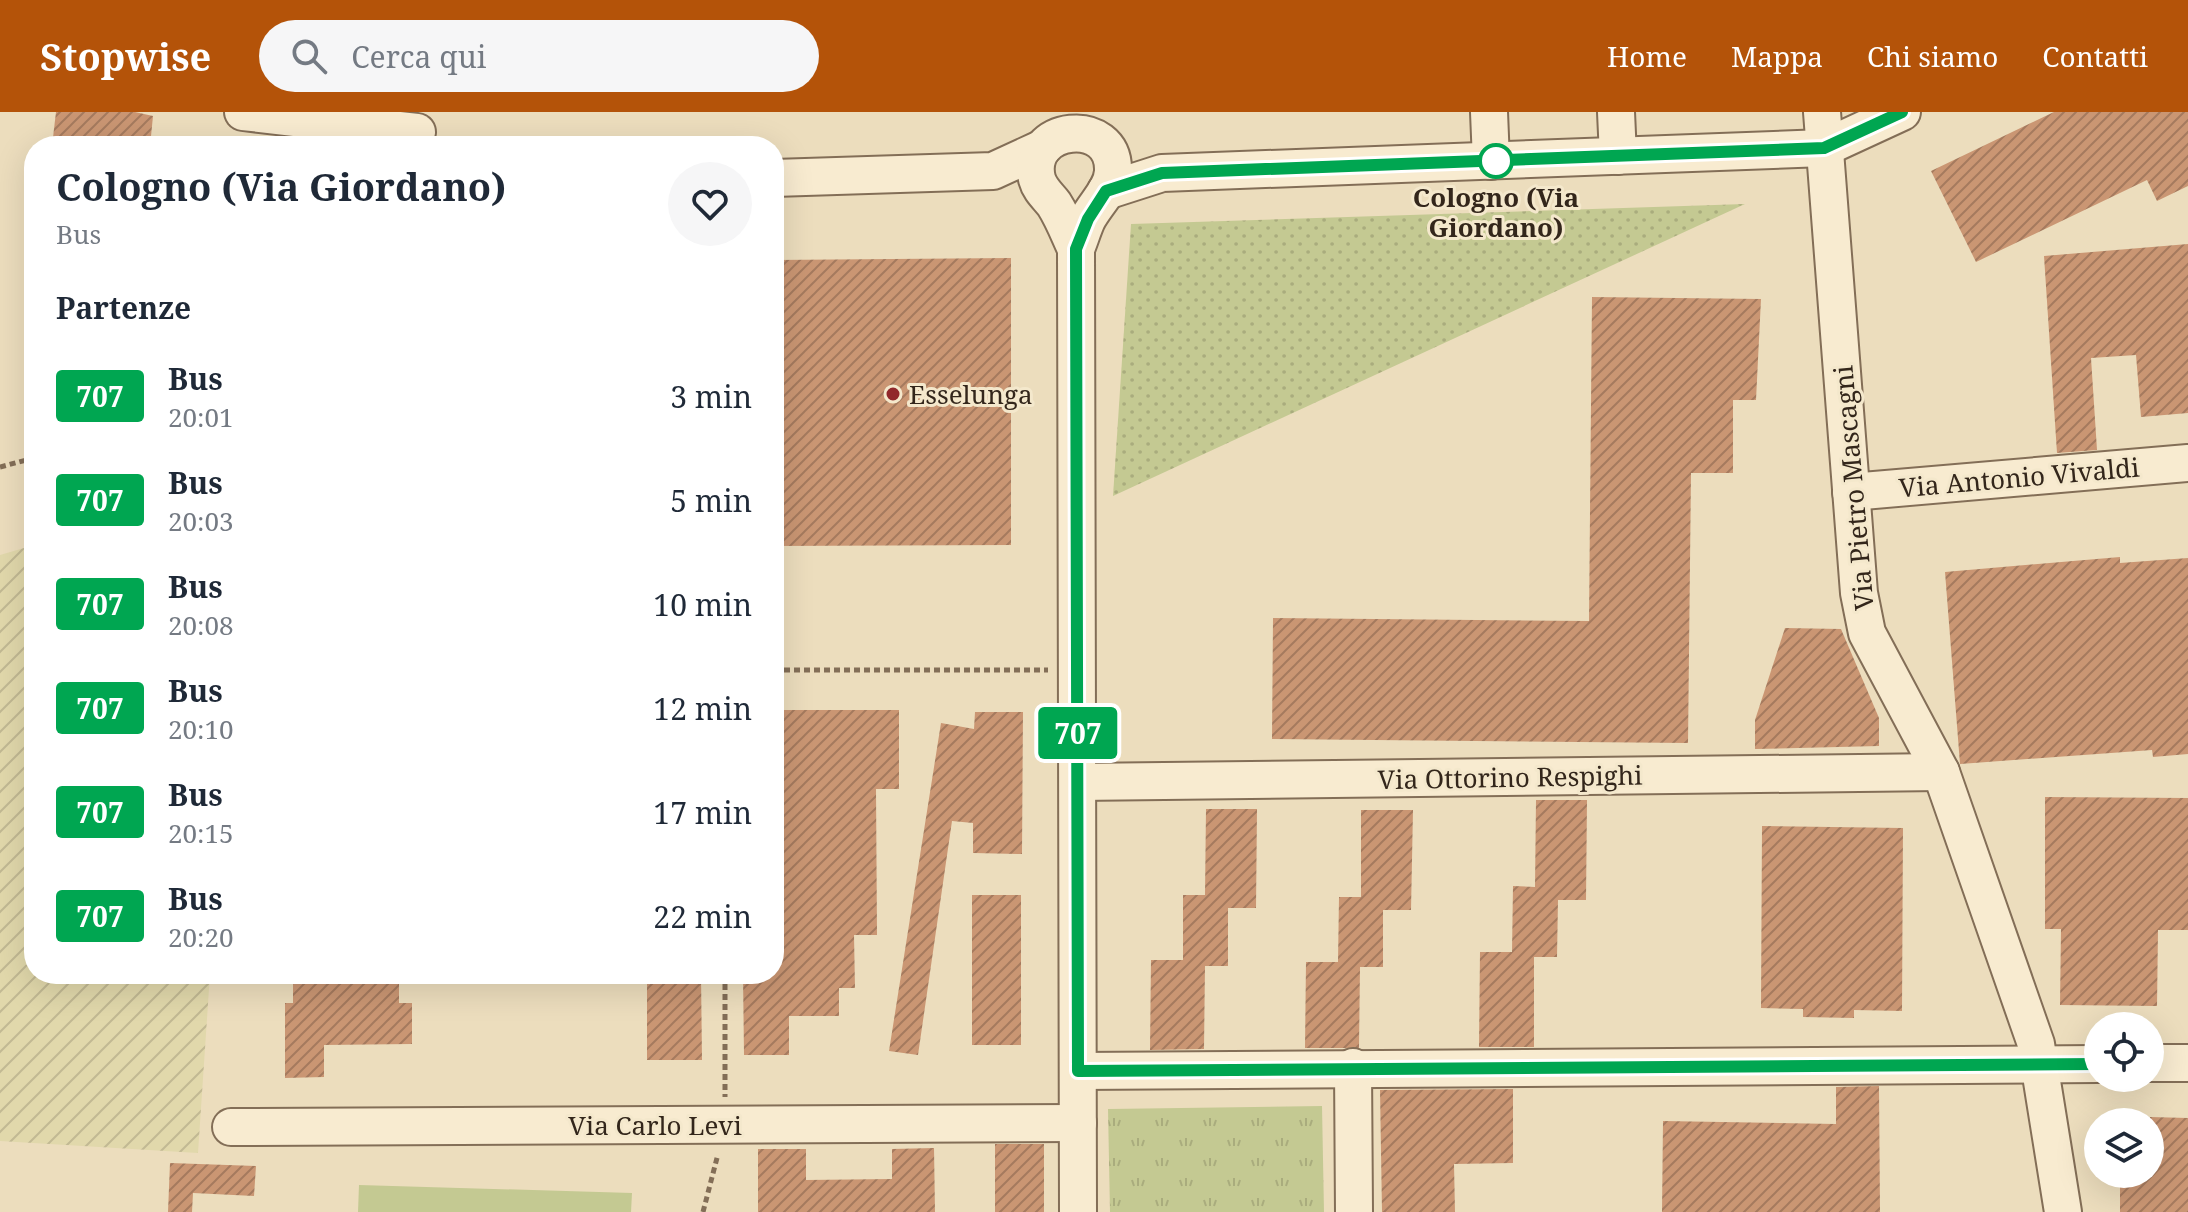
<!DOCTYPE html>
<html lang="it">
<head>
<meta charset="utf-8">
<style>
	body { margin:0; font-family:"Noto Serif",serif; background:#f6f6f7; color:#1f2937; height:100vh; display:flex; flex-direction:column; font-size:30px; white-space:nowrap }
	* { box-sizing:border-box; margin:0 }
	p { font-size:26px; color:#747a83 }
	.icon { flex:none; width:44px; height:44px; fill:none; stroke:currentColor; stroke-width:2; stroke-linecap:round; stroke-linejoin:round }
	.map { position:relative; flex:1; overflow:hidden }
	.sheet { position:absolute; left:24px; top:24px; width:760px; height:848px; display:flex; flex-direction:column; background:#fff; border-radius:32px; box-shadow:0 8px 32px #0002 }
	.sheet>* { flex:none }
	.badge { padding:0 16px; border-radius:6px; font-size:28px; line-height:52px }
	.tools { position:absolute; left:2084px; top:900px; display:grid; gap:16px }
	.tools a { display:grid; place-items:center; width:80px; height:80px; border-radius:50%; background:#fff; box-shadow:0 8px 32px #0002; font-size:40px }
	.map>.badge { position:absolute; translate:-50% -50%; box-shadow:0 0 0 4px #fff }
	h2 { padding:0 32px; font-size:30px; line-height:72px }
	.round { display:grid; place-items:center; flex:none; width:84px; height:84px; border-radius:42px; background:#f6f6f7 }
	.summary { display:flex; align-items:center; justify-content:space-between; height:136px; padding:0 32px }
	h1 { font-size:38px; font-weight:700; line-height:60px }
	ul { padding:0; list-style:none }
	li { display:flex; align-items:center; gap:24px; height:104px; padding:0 32px }
	li div { flex:1 }
	li b { display:block; font-size:30px }
	li em { font-style:normal }
	li .badge { min-width:88px; font-weight:700; text-align:center }
	header { display:flex; align-items:center; gap:48px; box-sizing:border-box; height:112px; padding:0 40px; background:#b45309; color:#fff }
	header strong { font-size:38px }
	nav { display:flex; gap:44px; margin-inline-start:auto; font-size:28px }
	.search { width:560px; height:72px; background:#f6f6f7; display:flex; align-items:center; gap:20px; box-sizing:border-box; padding:0 28px; border-radius:44px; color:#747a83; font-size:30px }
	.map>svg:first-child { display:block }
	.farmland { fill:url(#farmland-furrows) }
	.grass { fill:url(#grass-dots) }
	.park { fill:url(#park-tufts) }
	.pitch { fill:#c4c992 }
	.building { fill:url(#building-hatch) }
	.lines { fill:none; stroke-linecap:round; stroke-linejoin:round }
	.minor-casing { stroke:#836e57; stroke-width:40 }
	.path { stroke:#836e57; stroke-width:5; stroke-dasharray:6 4; stroke-linecap:butt }
	.minor { stroke:#f8ebd0; stroke-width:36 }
	.line-casing { stroke:#fff; stroke-width:18 }
	.line { stroke:#00a651; stroke-width:12 }
	.stop-dot { fill:#fff; stroke:#00a651; stroke-width:4 }
	.poi-dot { fill:#91282b; stroke:#f4e8cc; stroke-width:3 }
	.labels { text-anchor:middle; dominant-baseline:central; stroke-width:6; stroke-linejoin:round; paint-order:stroke }
	.stop-label { font-size:26px; font-weight:bold; fill:#33261b; stroke:#f4e8cc }
	.poi-label { font-size:26px; fill:#33261b; stroke:#f4e8cc; text-anchor:start }
	.street-label { font-size:26px; fill:#33261b; stroke:#f4e8cc }
</style>
</head>
<body>
<header>
<strong>Stopwise</strong>
<div class="search"><svg class="icon" aria-label="search" viewBox="0 0 24 24"><circle cx="10" cy="10" r="6"/><path d="M15 15l6 6"/></svg>Cerca qui</div>
<nav><a>Home</a><a>Mappa</a><a>Chi siamo</a><a>Contatti</a></nav>
</header>
<div class="map">
<svg width="2188" height="1100" viewBox="0 0 2188 1100">
	<defs>
		<pattern id="farmland-furrows" width="10" height="10" patternUnits="userSpaceOnUse" patternTransform="scale(2)"><rect width="10" height="10" fill="#e1d8ab"/><path d="M-1 1l2-2M0 10L10 0M9 11l2-2" fill="none" stroke="#c2b993"/></pattern>
		<pattern id="grass-dots" width="8" height="8" patternUnits="userSpaceOnUse" patternTransform="scale(2)"><rect width="8" height="8" fill="#c4c992"/><path d="M2 2h.1M6 6h.1" fill="none" stroke="#a9ac7d" stroke-width="1.8" stroke-linecap="round"/></pattern>
		<pattern id="park-tufts" width="24" height="20" patternUnits="userSpaceOnUse" patternTransform="scale(2)"><rect width="24" height="20" fill="#c4c992"/><path d="M3 7l-1-3M5 7V3M7 7l1-3M15 17l-1-3M17 17v-4M19 17l1-3" fill="none" stroke="#a9ac7d"/></pattern>
		<pattern id="building-hatch" width="6" height="6" patternUnits="userSpaceOnUse" patternTransform="scale(2)"><rect width="6" height="6" fill="#ca9673"/><path d="M-1 1l2-2M0 6l6-6M5 7l2-2" fill="none" stroke="#a57a5e"/></pattern>
	</defs>
	<rect width="100%" height="100%" fill="#ecddbd"/>
	<polygon class="farmland" points="34,433 34,862 210,862 198,1041 0,1029 0,443"/>
	<polygon class="grass" points="1745,92 1113,384 1131,112"/>
	<polygon class="park" points="1322,994 1324,1100 1110,1100 1108,997"/>
	<polygon class="pitch" points="359,1073 632,1081 631,1100 358,1100"/>
	<g class="building">
		<polygon points="56,0 135,0 153,4 150,34 52,34"/>
		<polygon points="2054,0 2188,0 2188,74 2157,89 2147,68 1976,150 1931,59"/>
		<polygon points="2188,132 2188,301 2141,305 2136,243 2091,246 2097,338 2057,341 2044,144"/>
		<polygon points="1011,146 1011,433 774,434 774,148"/>
		<polygon points="1592,185 1761,187 1756,288 1733,288 1733,361 1691,361 1688,631 1272,627 1273,506 1589,509"/>
		<polygon points="2120,445 2120,451 2188,446 2188,642 2153,645 2152,638 1960,652 1945,460"/>
		<polygon points="1785,516 1841,517 1879,606 1879,634 1755,637 1755,608"/>
		<polygon points="774,598 899,598 899,677 876,677 877,823 854,823 855,876 839,876 839,904 789,904 789,943 744,943 743,862 774,862"/>
		<polygon points="975,600 1023,600 1022,742 973,741 973,711 952,709 918,943 889,939 941,611 974,617"/>
		<polygon points="2045,685 2188,686 2188,818 2158,818 2157,894 2060,893 2061,817 2045,817"/>
		<polygon points="1536,688 1587,688 1586,788 1558,788 1557,845 1534,845 1534,935 1479,935 1480,840 1512,840 1513,774 1535,775"/>
		<polygon points="1206,697 1257,697 1256,796 1228,796 1228,854 1205,854 1204,937 1150,938 1151,848 1183,848 1183,783 1205,783"/>
		<polygon points="1361,698 1413,698 1411,798 1383,798 1383,855 1360,855 1359,936 1305,936 1306,850 1338,850 1339,785 1361,785"/>
		<polygon points="1762,714 1903,716 1902,899 1854,898 1854,906 1803,905 1803,897 1761,896"/>
		<rect x="972" y="783" width="49" height="150"/>
		<polygon points="293,862 399,862 399,891 412,891 412,932 324,933 324,965 285,966 285,891 293,891"/>
		<polygon points="647,862 701,862 702,948 647,948"/>
		<polygon points="1879,974 1880,1100 1662,1100 1663,1009 1836,1012 1836,975"/>
		<polygon points="1513,977 1513,1051 1454,1052 1455,1100 1382,1100 1380,978"/>
		<polygon points="2150,1005 2188,1006 2188,1100 2120,1100 2120,1062 2150,1062"/>
		<rect x="995" y="1032" width="49" height="68"/>
		<polygon points="934,1036 935,1100 758,1100 758,1037 806,1037 806,1068 892,1067 892,1037"/>
		<polygon points="170,1051 256,1054 254,1084 193,1081 192,1100 168,1100"/>
	</g>
	<g class="lines">
		<defs>
			<g id="minor">
				<polyline points="243,0 417,20"/>
				<polyline points="1489,0 1491,49"/>
				<polyline points="1616,0 1618,44"/>
				<polyline points="1822,0 1859,481 1867,521 1941,660 2036,932 2063,1100"/>
				<polyline points="774,66 993,59 1043,36"/>
				<polyline points="1106,79 1162,61 1824,36 1902,0"/>
				<path d="M1076 137C1069 122 1063 106 1054 92 1048 84 1040 78 1037 67 1024 13 1115 3 1113 59 1112 78 1095 92 1087 108 1083 117 1080 127 1076 137L1078 1100"/>
				<polyline points="1851,380 2188,351"/>
				<polyline points="1078,670 1941,660"/>
				<polyline points="2150,951 2188,951"/>
				<polyline points="1353,955 1354,1100"/>
				<polyline points="1078,959 2098,952"/>
				<polyline points="231,1015 1078,1011"/>
			</g>
		</defs>
		<use href="#minor" class="minor-casing"/>
		<g class="path">
			<polyline points="0,355 34,346"/>
			<polyline points="774,558 1048,558"/>
			<polyline points="725,862 725,985"/>
			<polyline points="703,1100 718,1042"/>
		</g>
		<use href="#minor" class="minor"/>
	</g>
	<g class="lines">
		<defs>
			<polyline id="line" points="1902,0 1824,36 1162,61 1106,79 1088,107 1076,137 1078,959 2098,952"/>
		</defs>
		<use href="#line" class="line-casing"/>
		<use href="#line" class="line"/>
	</g>
	<circle class="stop-dot" cx="1496" cy="49" r="16"/>
	<circle class="poi-dot" cx="893" cy="282" r="8"/>
	<g class="labels">
		<g class="stop-label">
			<text x="1496" y="85">Cologno (Via<tspan x="1496" dy="30">Giordano)</tspan></text>
		</g>
		<g class="poi-label">
			<text x="909" y="282">Esselunga</text>
		</g>
		<g class="street-label">
			<text transform="translate(2019 365) rotate(-5)">Via Antonio Vivaldi</text>
			<text transform="translate(1853 376) rotate(-95)">Via Pietro Mascagni</text>
			<text transform="translate(1510 665) rotate(-1)">Via Ottorino Respighi</text>
			<text x="655" y="1013">Via Carlo Levi</text>
		</g>
	</g>
</svg>
<div class="tools">
<a><svg class="icon" aria-label="locate" viewBox="0 0 24 24"><circle cx="12" cy="12" r="6"/><path d="M12 2v4M12 18v4M2 12h4M18 12h4"/></svg></a>
<a><svg class="icon" aria-label="layers" viewBox="0 0 24 24"><path d="M12 4l9 5-9 5-9-5zM3 14l9 5 9-5"/></svg></a>
</div>
<b class="badge" style="left:1078px;top:621px;background:#00a651;color:#fff">707</b>
<section class="sheet">
<div class="summary"><div><h1>Cologno (Via Giordano)</h1><p>Bus</p></div><a class="round"><svg class="icon" aria-label="heart" viewBox="0 0 24 24"><path d="M12 20l-8-8c-3-5 5-10 8-4 3-6 11-1 8 4z"/></svg></a></div>
<h2>Partenze</h2>
<ul>
<li><span class="badge" style="background:#00a651;color:#fff">707</span><div><b>Bus</b><p>20:01</p></div><em>3 min</em></li>
<li><span class="badge" style="background:#00a651;color:#fff">707</span><div><b>Bus</b><p>20:03</p></div><em>5 min</em></li>
<li><span class="badge" style="background:#00a651;color:#fff">707</span><div><b>Bus</b><p>20:08</p></div><em>10 min</em></li>
<li><span class="badge" style="background:#00a651;color:#fff">707</span><div><b>Bus</b><p>20:10</p></div><em>12 min</em></li>
<li><span class="badge" style="background:#00a651;color:#fff">707</span><div><b>Bus</b><p>20:15</p></div><em>17 min</em></li>
<li><span class="badge" style="background:#00a651;color:#fff">707</span><div><b>Bus</b><p>20:20</p></div><em>22 min</em></li>
</ul>
</section>
</div>
</body>
</html>
